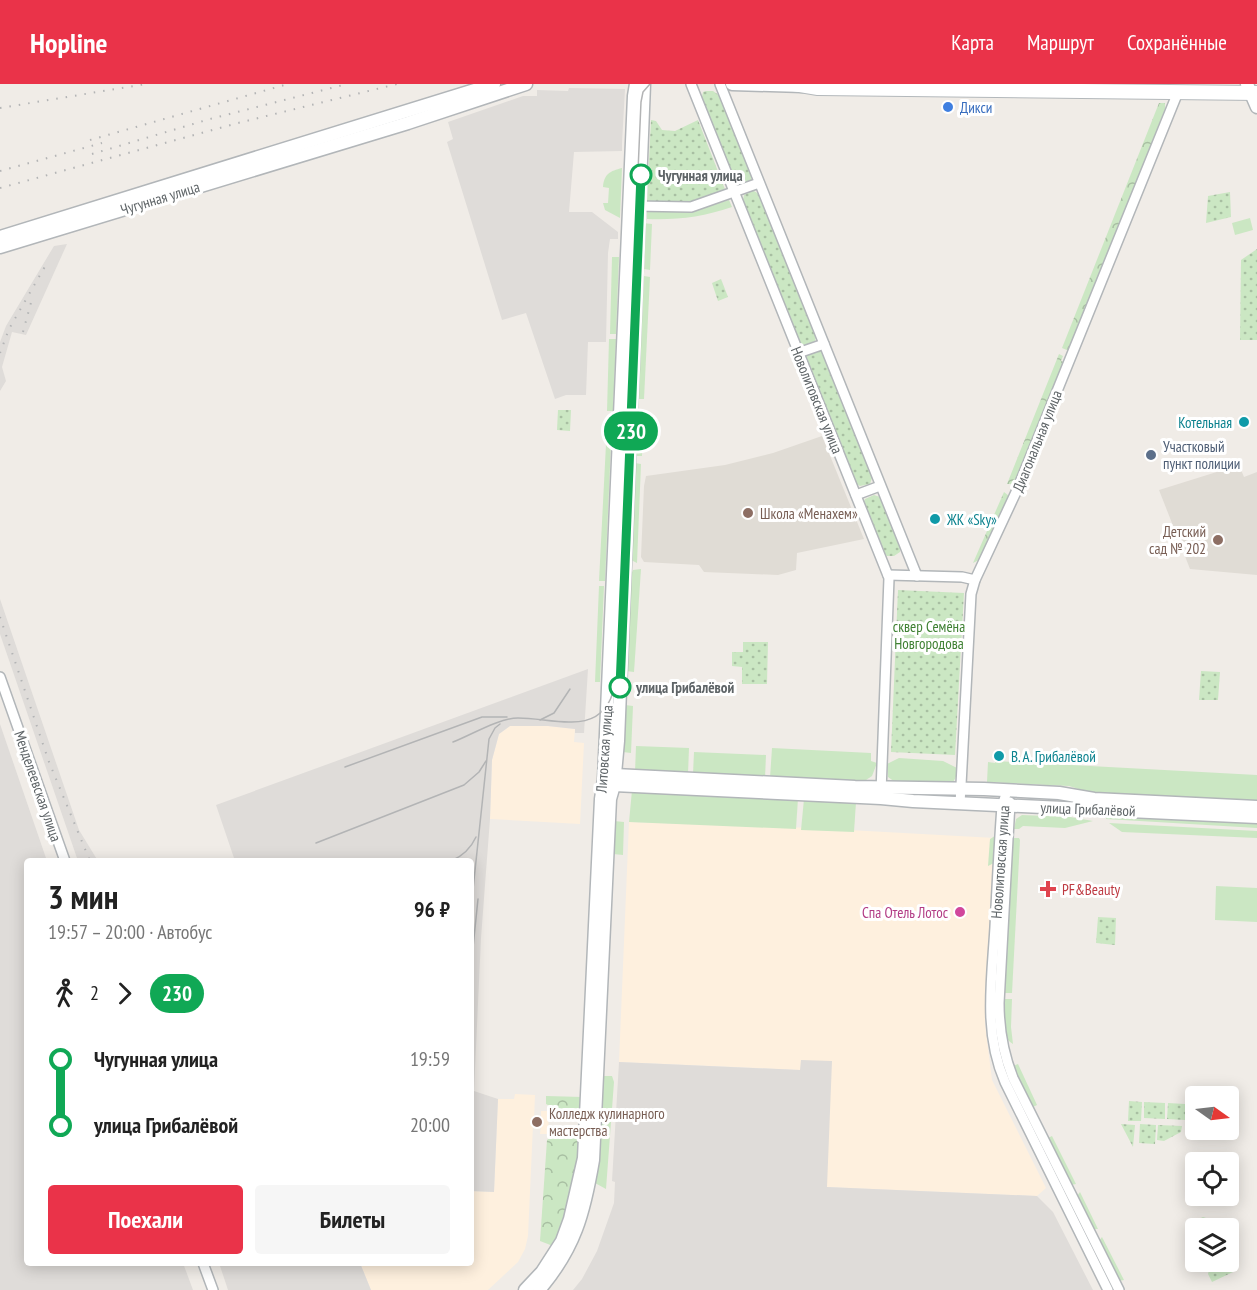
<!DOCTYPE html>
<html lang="ru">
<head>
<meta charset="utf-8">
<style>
	body { margin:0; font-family:"PT Sans Narrow",sans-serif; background:#f6f6f6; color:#222; height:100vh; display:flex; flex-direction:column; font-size:22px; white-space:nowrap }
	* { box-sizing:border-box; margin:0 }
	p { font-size:20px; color:#767676 }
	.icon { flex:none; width:33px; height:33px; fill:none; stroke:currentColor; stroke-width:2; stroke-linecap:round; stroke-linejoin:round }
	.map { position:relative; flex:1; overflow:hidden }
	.details { position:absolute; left:24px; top:774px; width:450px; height:408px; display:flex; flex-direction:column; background:#fff; border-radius:6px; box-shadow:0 3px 15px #0003 }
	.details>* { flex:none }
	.badge { padding:0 12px; border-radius:20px; font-size:21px; line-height:39px }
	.needle { width:39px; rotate:104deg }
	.tools { position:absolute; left:1185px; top:1002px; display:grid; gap:12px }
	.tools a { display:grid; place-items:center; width:54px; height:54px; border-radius:6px; background:#fff; box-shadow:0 3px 15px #0003; font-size:30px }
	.map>.badge { position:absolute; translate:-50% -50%; box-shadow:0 0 0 3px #fff }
	.legs { display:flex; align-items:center; gap:9px; height:66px; padding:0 24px; font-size:20px }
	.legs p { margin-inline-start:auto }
	.head { display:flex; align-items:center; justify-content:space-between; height:102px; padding:0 24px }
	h1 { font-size:33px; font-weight:600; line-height:45px }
	.button { display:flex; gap:12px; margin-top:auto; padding:12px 24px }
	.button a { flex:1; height:69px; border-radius:6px; background:#ea3349; color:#fff; font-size:24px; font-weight:600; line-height:69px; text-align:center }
	.button a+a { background:#f6f6f6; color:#222 }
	ul { padding:0 24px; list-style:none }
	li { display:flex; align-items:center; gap:21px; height:66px; font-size:22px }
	li i { display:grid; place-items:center; width:9px; height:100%; margin:0 8px; background:currentColor }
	li i::after { content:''; width:15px; height:15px; margin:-8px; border:4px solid; border-radius:50%; background:#fff }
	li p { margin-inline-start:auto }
	li:first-child i { background:linear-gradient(#0000 50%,currentColor 0) }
	li:last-child i { background:linear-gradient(currentColor 50%,#0000 0) }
	header { display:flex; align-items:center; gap:36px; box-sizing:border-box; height:84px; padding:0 30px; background:#ea3349; color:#fff }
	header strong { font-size:28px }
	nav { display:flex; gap:33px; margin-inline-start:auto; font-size:21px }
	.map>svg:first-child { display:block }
	.commercial { fill:#fef0de }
	.industrial { fill:#dfdcd9 }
	.education { fill:#e0dcd5 }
	.green { fill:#cbe7c3 }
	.forest { fill:url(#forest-crowns) }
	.park { fill:url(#park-dots) }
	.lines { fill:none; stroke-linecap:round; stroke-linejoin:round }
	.minor-casing { stroke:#b2b6b9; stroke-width:12 }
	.tertiary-casing { stroke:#b2b6b9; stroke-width:15 }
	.secondary-casing { stroke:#b3b8bb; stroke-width:16 }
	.minor { stroke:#fff; stroke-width:9 }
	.tertiary { stroke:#fff; stroke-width:12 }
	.secondary { stroke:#fff; stroke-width:14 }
	.tram { stroke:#b3b4b5; stroke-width:1.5 }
	.rail { stroke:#b3b4b5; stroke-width:2; stroke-dasharray:1.5 8; stroke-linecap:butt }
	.line-1-casing { stroke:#fff; stroke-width:14 }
	.line-1 { stroke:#10a855; stroke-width:9 }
	.shop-dot { fill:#3f7fe0; stroke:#fff; stroke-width:2 }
	.stop-1-dot { fill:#fff; stroke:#10a855; stroke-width:3 }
	.culture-dot { fill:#0f9aa8; stroke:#fff; stroke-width:2 }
	.service-dot { fill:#5c6f8a; stroke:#fff; stroke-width:2 }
	.education-dot { fill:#8d6e63; stroke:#fff; stroke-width:2 }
	.health-dot { fill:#e0444e; stroke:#fff; stroke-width:2 }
	.hotel-dot { fill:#d1479c; stroke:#fff; stroke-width:2 }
	.labels { text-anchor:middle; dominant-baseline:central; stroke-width:6; stroke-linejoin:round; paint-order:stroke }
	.shop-label { font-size:15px; fill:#366cbe; stroke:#fff; text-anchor:start }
	.stop-label { font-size:15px; font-weight:bold; fill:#5e6467; stroke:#fff; text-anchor:start }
	.street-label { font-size:15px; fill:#5e6467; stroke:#fff }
	.culture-label { font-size:15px; fill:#0d838f; stroke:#fff; text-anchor:start }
	.service-label { font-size:15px; fill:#4e5e75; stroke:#fff; text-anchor:start }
	.education-label { font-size:15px; fill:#785e54; stroke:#fff; text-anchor:start }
	.park-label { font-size:15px; fill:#3f8133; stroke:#fff }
	.health-label { font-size:15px; fill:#be3a42; stroke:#fff; text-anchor:start }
	.hotel-label { font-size:15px; fill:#b23c85; stroke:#fff; text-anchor:end }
</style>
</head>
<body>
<header>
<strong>Hopline</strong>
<nav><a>Карта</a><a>Маршрут</a><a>Сохранённые</a></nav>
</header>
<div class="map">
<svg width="1257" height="1206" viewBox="0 0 1257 1206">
	<defs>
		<pattern id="forest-crowns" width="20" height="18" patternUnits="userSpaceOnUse" patternTransform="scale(1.5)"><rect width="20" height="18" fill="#cbe7c3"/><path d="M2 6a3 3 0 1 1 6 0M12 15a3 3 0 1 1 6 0" fill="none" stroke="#a8bfa2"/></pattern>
		<pattern id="park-dots" width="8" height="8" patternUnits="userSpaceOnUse" patternTransform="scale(1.5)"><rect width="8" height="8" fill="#cbe7c3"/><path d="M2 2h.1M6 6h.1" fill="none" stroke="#a8bfa2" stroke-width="1.8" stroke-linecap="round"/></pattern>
	</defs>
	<rect width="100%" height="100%" fill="#f0ece7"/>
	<g class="commercial">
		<polygon points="510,642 548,642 575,645 574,658 584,659 580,740 490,735 492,676 499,650"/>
		<polygon points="629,738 812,744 995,754 985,940 992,996 1046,1104 1037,1112 827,1103 801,976 801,986 619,978"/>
		<polygon points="515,1010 535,1011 534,1036 541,1036 541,1027 549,1027 548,1050 540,1050 541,1041 533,1041 528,1152 525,1165 518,1178 488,1206 371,1206 360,1179 471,1179 471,1107 494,1108 498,1015 514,1015"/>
	</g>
	<g class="industrial">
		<polygon points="569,4 625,5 622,59 622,67 574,68 569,128 592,128 618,148 618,155 610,155 608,169 606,258 588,258 586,311 566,311 555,315 526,229 502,236 447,58 453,55 448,38 523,12 537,12 537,6 568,7"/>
		<polygon points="67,160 26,251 12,248 2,283 6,297 0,307 0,258 6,242 54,162"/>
		<polygon points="0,515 79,746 98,777 78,777 0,550"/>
		<polygon points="588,585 584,649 575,649 575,645 548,642 510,642 499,650 492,676 490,735 481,854 474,1007 498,1015 494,1108 471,1107 471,777 235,777 216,721"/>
		<polygon points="0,640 47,777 27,777 27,1179 183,1179 193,1206 0,1206"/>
		<polygon points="801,976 832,977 827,1103 1037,1112 1053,1128 1093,1206 573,1206 582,1195 597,1167 614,1119 615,1098 612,1097 619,978 800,986"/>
		<polygon points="219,1179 360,1179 371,1206 228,1206"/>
	</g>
	<g class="education">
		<polygon points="822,352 864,455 797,469 796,486 778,491 704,488 699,481 644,478 641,473 644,402 646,392 725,381 773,369"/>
		<polygon points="1239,381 1244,393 1257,388 1257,491 1190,485 1159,406"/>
	</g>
	<g class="green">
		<path d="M622 84 620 134 605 126 603 119H608L609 104 603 103C604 90 610 87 622 84Z"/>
		<path d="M729 116 732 123C703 133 678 136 647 135V127H692Z"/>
		<polygon points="1250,134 1253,146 1235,151 1232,139"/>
		<polygon points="643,139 652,140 650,186 644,185 645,174 642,172"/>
		<polygon points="612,173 619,173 616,250 610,250"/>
		<polygon points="644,192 650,193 644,315 638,315"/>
		<polygon points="609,255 616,255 613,327 607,327"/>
		<polygon points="637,336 643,336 642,372 636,372"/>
		<polygon points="606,360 611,360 605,497 599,497"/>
		<polygon points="635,379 641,380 637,479 631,476"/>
		<polygon points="641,485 634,588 626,587 631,491 633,486"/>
		<polygon points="599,502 604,502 600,598 595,598"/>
		<polygon points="625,621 633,622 631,669 623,668"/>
		<polygon points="636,662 689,664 688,690 635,688"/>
		<polygon points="772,664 871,669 871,677 877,679 872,692 863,698 770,694"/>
		<polygon points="694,668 766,671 765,694 693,690"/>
		<path d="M899 674 943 677 957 684C957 692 956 698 947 700L895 698 888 693 887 680Z"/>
		<polygon points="996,677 1257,691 1257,719 1095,710 1069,702 987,698 988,678 995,679"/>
		<polygon points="632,706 798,714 796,745 629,738"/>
		<polygon points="804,715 856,718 854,748 801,746"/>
		<polygon points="1022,731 1070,733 1093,737 1065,744 1023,742 1019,745 1014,745 1016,735"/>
		<polygon points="1107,731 1257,737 1257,744 1106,735"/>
		<polygon points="614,737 624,738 623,771 613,770"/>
		<polygon points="1109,739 1257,747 1257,754 1122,748"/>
		<polygon points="995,752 994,779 988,782 990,755"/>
		<polygon points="1013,754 1019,754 1020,756 1012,909 1005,909"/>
		<polygon points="1216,802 1257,804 1257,838 1215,836"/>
		<path d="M1004 915H1012L1011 943 1013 960C998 952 1004 930 1004 915Z"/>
		<polygon points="1018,980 1037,1021 1033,1023 1013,982"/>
		<polygon points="603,992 612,992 614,998 606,1105 595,1099 598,1077"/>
		<polygon points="1052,1052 1076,1100 1071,1101 1048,1054"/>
		<polygon points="1080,1108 1098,1145 1093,1145 1077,1112"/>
		<polygon points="1102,1153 1124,1196 1119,1197 1099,1157"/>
		<polygon points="1195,1162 1196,1178 1210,1178 1195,1185 1187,1167"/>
	</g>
	<g class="forest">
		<polygon points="1159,19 1165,19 1165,25 1069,267 1062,264"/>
		<polygon points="1059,270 1063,272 1061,277 1064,278 1017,397 1013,400 1007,400"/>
		<polygon points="1004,408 1009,412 1009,415 982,471 979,476 973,479"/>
		<polygon points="546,1012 583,1013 583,1029 563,1029 546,1020"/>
		<path d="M562 1045H581C580 1082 571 1129 553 1162L540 1157 547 1056Z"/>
	</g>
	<g class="park">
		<polygon points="706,7 713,7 720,12 752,91 751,98 739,102 735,98 702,13 703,8"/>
		<polygon points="651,36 656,37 662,46 675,47 698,36 726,108 695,120 647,118"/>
		<polygon points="751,107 754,107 759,110 816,252 815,257 805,261 799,259 743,116 744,111"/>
		<polygon points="1230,108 1231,133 1206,139 1208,112"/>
		<polygon points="1257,165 1257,256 1240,256 1241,176"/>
		<polygon points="721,195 728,213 718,217 712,199"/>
		<polygon points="819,266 823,269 872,394 870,400 860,402 855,399 806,275 808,270"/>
		<polygon points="558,326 571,326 570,347 557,346"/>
		<polygon points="874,411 880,413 900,463 900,468 894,472 887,472 883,469 863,420 865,415"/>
		<polygon points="898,506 964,509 955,671 891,668"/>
		<polygon points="743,558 768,558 767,600 742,600 742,583 732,582 732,568 743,568"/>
		<polygon points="1201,587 1220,588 1218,616 1199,616"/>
		<polygon points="1098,833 1116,834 1115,861 1096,859"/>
		<polygon points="1188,1016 1195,1017 1195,1036 1188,1036"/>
		<polygon points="1129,1017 1142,1018 1141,1037 1128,1037"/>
		<polygon points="1144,1018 1165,1019 1165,1035 1144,1034"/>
		<polygon points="1168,1019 1185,1020 1185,1036 1167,1035"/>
		<polygon points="1121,1040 1135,1041 1133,1063"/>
		<polygon points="1140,1040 1156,1041 1155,1060 1139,1059"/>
		<polygon points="1158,1041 1182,1042 1181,1048 1164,1057 1157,1056"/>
		<polygon points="1203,1133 1206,1134 1211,1144 1196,1144 1195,1154 1191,1153 1186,1143 1188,1140"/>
		<polygon points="1226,1178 1228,1179 1233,1188 1212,1198 1208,1190 1209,1186"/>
	</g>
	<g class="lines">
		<defs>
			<g id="minor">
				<polyline points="691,0 889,494 881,708"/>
				<polyline points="720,0 917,492"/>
				<polyline points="635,122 691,123 759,99"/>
				<polyline points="798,269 824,260"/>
				<polyline points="856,411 880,402"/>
				<polyline points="888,491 962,493 975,496"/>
				<polyline points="0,593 65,777"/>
				<path d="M1007 707 1002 722C999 762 997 803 995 843 992 895 983 948 1005 998L1108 1206"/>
				<path d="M1010 718 999 919C999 946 1003 969 1013 994L1119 1206"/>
				<polyline points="960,720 971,510 975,496 1017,406 1178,8"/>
				<polyline points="203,1179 213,1206"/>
			</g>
			<g id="tertiary">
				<polyline points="732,0 803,2"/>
				<polyline points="1247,0 1257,23"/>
				<polyline points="0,153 494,0"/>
				<polyline points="0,163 408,39 526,0"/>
				<polyline points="609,693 615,691 855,703 984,705 1059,709 1094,715 1257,723"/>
				<polyline points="609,698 614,701 881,714 913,717 1257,733"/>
				<polyline points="525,1206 542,1188 562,1157 570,1135 584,1074 601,715 604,695 634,12 636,0"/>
				<path d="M539 1206C575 1164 584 1129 593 1076L610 715 614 701 618 657 644 0"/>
			</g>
			<polyline id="secondary" points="794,0 818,4 1257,9"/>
		</defs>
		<use href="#minor" class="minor-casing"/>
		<use href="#tertiary" class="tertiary-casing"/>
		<use href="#secondary" class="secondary-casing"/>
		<use href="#minor" class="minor"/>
		<use href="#tertiary" class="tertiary"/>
		<use href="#secondary" class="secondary"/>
		<g class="tram">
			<polyline points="540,636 554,629 570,605"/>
			<path d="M453 658C471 651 499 634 518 634 535 634 552 638 569 638 623 640 616 586 618 548L641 18 643 8 650 0"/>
			<polyline points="345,683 482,633 507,633"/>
			<polyline points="316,759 464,701 479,688 486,677"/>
			<path d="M451 777C463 772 471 764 476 753"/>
			<polyline points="471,824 489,655 495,644 500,640"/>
			<polyline points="472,873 478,815"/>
		</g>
		<g class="rail">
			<polyline points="0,24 146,0"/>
			<polyline points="90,56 288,0"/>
			<polyline points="92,70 210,35 347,0"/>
			<polyline points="0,87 102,59"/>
			<polyline points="0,104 238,39 397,0"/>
			<polyline points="23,248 32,215"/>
			<polyline points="0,269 9,245 47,179"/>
			<polyline points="0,533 49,678 90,777"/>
		</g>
	</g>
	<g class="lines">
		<defs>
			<polyline id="line-1" points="620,603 641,91"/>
		</defs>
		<use href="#line-1" class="line-1-casing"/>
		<use href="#line-1" class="line-1"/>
	</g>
	<circle class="shop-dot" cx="948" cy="23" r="6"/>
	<g class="stop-1-dot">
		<circle cx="641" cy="91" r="10"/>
		<circle cx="620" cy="603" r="10"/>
	</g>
	<g class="culture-dot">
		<circle cx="1244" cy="338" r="6"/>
		<circle cx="935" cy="435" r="6"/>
		<circle cx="999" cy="672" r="6"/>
	</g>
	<circle class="service-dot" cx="1151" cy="371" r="6"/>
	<g class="education-dot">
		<circle cx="748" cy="429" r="6"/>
		<circle cx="1218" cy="456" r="6"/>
		<circle cx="537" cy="1038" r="6"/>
	</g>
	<path class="health-dot" d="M1045 796h6v6h6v6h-6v6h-6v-6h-6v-6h6z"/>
	<circle class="hotel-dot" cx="960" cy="828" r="6"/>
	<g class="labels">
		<g class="shop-label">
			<text x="960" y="23">Дикси</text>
		</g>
		<g class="stop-label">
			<text x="658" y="91">Чугунная улица</text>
			<text x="636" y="603">улица Грибалёвой</text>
		</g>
		<g class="street-label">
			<text transform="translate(160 114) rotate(-17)">Чугунная улица</text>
			<text transform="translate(817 316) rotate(68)">Новолитовская улица</text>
			<text transform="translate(1037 357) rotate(-68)">Диагональная улица</text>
			<text transform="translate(604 665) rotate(-86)">Литовская улица</text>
			<text transform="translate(38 702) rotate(71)">Менделеевская улица</text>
			<text transform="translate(1088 725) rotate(2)">улица Грибалёвой</text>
			<text transform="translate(1000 778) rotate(-86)">Новолитовская улица</text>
		</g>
		<g class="culture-label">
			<text x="1232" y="338" text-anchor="end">Котельная</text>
			<text x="947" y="435">ЖК «Sky»</text>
			<text x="1011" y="672">В. А. Грибалёвой</text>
		</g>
		<g class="service-label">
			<text x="1163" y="362">Участковый<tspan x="1163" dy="17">пункт полиции</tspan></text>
		</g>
		<g class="education-label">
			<text x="760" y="429">Школа «Менахем»</text>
			<text x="1206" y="447" text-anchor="end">Детский<tspan x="1206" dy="17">сад № 202</tspan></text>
			<text x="549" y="1029">Колледж кулинарного<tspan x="549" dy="17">мастерства</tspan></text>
		</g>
		<g class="park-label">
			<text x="929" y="542">сквер Семёна<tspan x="929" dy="17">Новгородова</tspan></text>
		</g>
		<g class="health-label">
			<text x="1062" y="805">PF&amp;Beauty</text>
		</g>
		<g class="hotel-label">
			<text x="948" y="828">Спа Отель Лотос</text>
		</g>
	</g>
</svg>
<div class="tools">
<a><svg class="needle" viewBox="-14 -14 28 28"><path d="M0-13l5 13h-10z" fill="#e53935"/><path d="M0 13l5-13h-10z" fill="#767676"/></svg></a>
<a><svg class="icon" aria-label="locate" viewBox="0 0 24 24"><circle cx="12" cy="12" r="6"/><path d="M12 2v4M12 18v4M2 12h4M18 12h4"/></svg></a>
<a><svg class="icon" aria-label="layers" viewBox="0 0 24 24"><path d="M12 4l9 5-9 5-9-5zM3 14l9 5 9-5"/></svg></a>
</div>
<b class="badge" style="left:631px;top:347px;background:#10a855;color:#fff">230</b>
<section class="details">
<div class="head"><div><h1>3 мин</h1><p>19:57 – 20:00 · Автобус</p></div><b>96 ₽</b></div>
<div class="legs"><svg class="icon" aria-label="walk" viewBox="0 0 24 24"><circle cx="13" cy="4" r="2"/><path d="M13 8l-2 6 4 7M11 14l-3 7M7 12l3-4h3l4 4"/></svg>2<svg class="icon" aria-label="forward" viewBox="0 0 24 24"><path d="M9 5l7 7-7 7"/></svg><b class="badge" style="background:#10a855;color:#fff">230</b></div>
<ul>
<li><i style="color:#10a855"></i><b>Чугунная улица</b><p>19:59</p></li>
<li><i style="color:#10a855"></i><b>улица Грибалёвой</b><p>20:00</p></li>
</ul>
<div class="button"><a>Поехали</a><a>Билеты</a></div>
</section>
</div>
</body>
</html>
